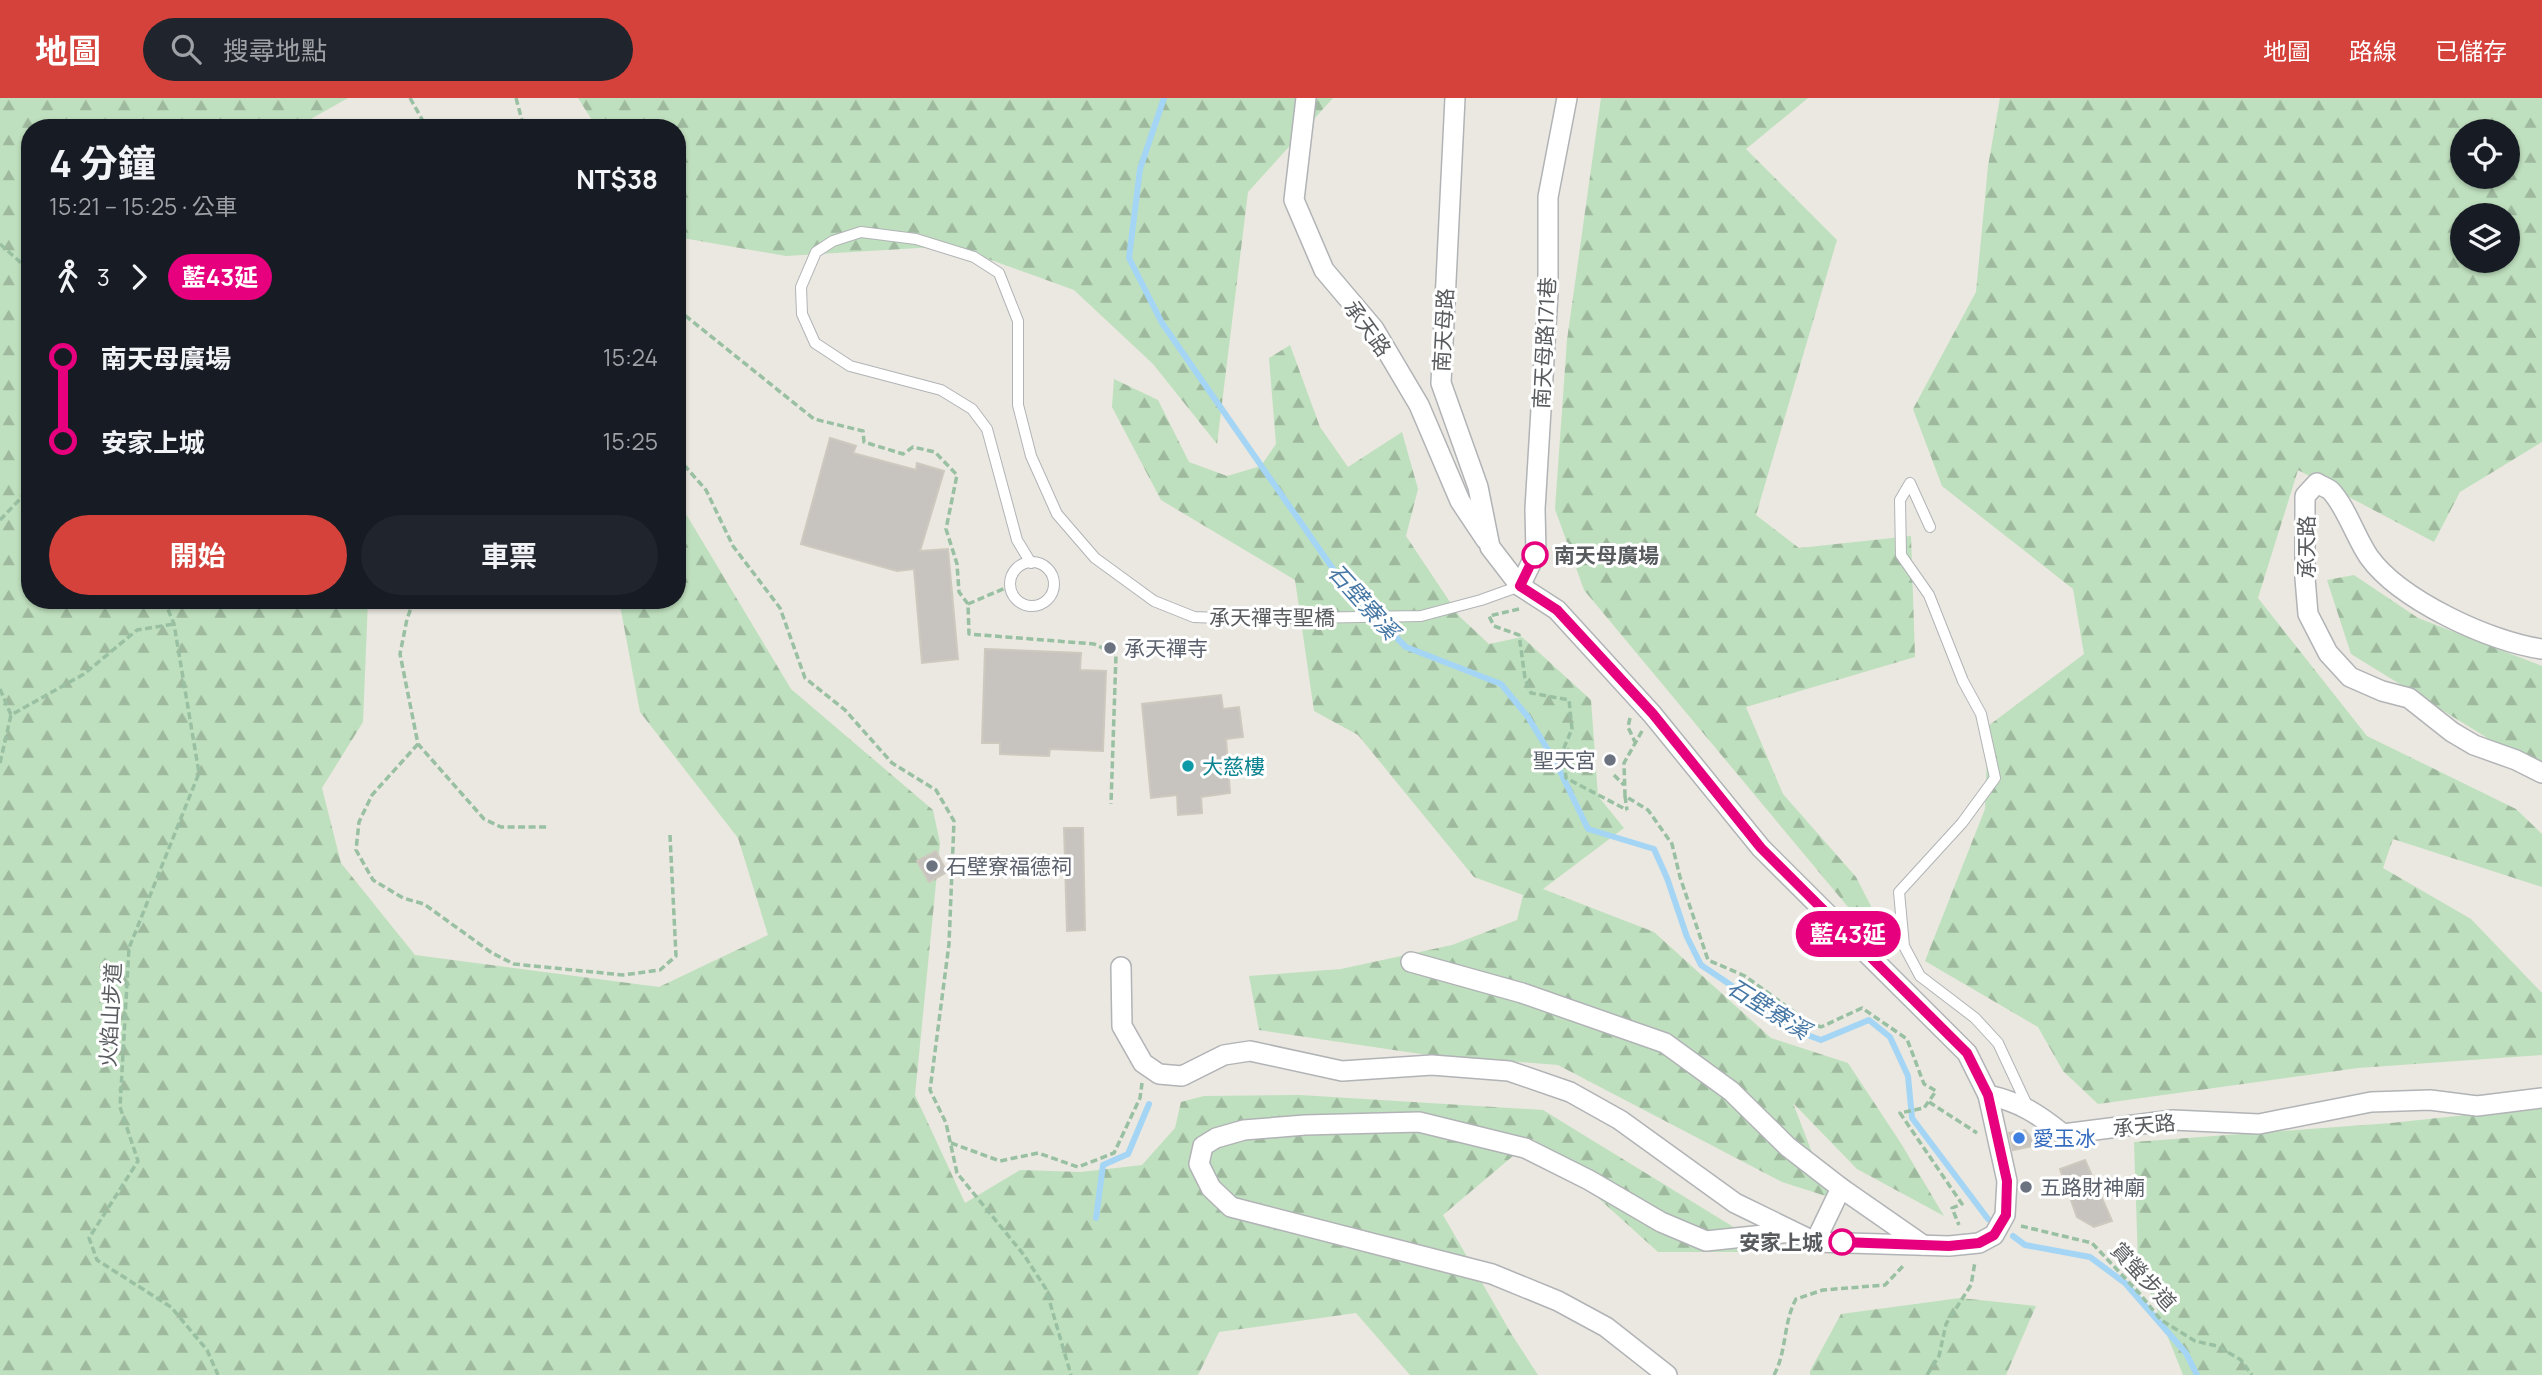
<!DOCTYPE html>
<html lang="zh-TW">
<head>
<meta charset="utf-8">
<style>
	body { margin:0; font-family:Manrope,"Noto Sans TC",sans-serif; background:#20242c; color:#f1f3f6; height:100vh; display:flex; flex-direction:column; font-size:26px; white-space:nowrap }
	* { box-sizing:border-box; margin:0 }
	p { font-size:23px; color:#9ea1a6 }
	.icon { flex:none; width:38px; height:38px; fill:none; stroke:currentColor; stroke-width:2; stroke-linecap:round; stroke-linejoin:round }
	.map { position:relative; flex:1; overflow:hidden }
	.details { position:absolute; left:21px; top:21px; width:665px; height:490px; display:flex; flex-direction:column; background:#171b24; border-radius:28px; box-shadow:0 2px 5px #0004 }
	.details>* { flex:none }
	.badge { padding:0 14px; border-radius:23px; font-size:24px; line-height:46px }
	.buttons { position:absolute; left:2450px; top:21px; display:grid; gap:14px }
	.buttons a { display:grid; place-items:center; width:70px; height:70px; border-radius:50%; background:#171b24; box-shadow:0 2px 5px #0004; font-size:35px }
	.map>.badge { position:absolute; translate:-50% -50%; box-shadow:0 0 0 4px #fff }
	.legs { display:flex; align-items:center; gap:10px; height:77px; padding:0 28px; font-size:23px }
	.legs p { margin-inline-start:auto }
	.head { display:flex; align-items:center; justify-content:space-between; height:119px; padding:0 28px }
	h1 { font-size:38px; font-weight:700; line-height:52px }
	.primary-button { display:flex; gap:14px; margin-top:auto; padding:14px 28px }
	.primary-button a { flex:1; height:80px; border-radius:42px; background:#d5423b; color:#fff; font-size:28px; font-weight:700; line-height:80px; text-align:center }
	.primary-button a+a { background:#20242c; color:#f1f3f6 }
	ul { padding:0 28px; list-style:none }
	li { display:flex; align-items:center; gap:24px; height:84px; font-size:26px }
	li i { display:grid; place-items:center; width:10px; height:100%; margin:0 9px; background:currentColor }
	li i::after { content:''; width:18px; height:18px; margin:-9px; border:5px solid; border-radius:50%; background:#171b24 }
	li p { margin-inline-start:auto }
	li:first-child i { background:linear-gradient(#0000 50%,currentColor 0) }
	li:last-child i { background:linear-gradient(currentColor 50%,#0000 0) }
	header { display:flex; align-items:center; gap:42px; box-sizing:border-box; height:98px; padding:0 35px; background:#d5423b; color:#fff }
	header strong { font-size:33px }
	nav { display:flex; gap:38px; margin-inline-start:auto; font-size:24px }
	.search { width:490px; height:63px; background:#20242c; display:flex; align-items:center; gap:18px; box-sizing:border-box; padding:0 24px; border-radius:38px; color:#9ea1a6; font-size:26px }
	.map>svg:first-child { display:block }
	.forest { fill:url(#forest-firs); fill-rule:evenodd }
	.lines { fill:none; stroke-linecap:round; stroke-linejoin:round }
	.stream { stroke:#a5d5f5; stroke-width:6 }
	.building { fill:#c7c4bf; stroke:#cec9bf; stroke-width:2 }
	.service-casing { stroke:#b1b3b6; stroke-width:12 }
	.minor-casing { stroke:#b1b3b6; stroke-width:22 }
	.path { stroke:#99c0a2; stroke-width:3.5; stroke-dasharray:7 3.5; stroke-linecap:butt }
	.service { stroke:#fff; stroke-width:10 }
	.minor { stroke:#fff; stroke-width:19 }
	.line-1-casing { stroke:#fff; stroke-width:16 }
	.line-1 { stroke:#e6007e; stroke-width:10 }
	.stop-1-dot { fill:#fff; stroke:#e6007e; stroke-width:3.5 }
	.worship-dot { fill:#6b7280; stroke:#fff; stroke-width:2.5 }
	.culture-dot { fill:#0f9aa8; stroke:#fff; stroke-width:2.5 }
	.shop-dot { fill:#3f7fe0; stroke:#fff; stroke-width:2.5 }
	.labels { text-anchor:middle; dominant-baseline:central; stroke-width:6; stroke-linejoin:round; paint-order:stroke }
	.street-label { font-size:21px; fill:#595c5f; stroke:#fff }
	.stop-label { font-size:21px; font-weight:bold; fill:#595c5f; stroke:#fff; text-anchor:start }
	.worship-label { font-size:21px; fill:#5b616d; stroke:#fff; text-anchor:start }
	.culture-label { font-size:21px; fill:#0d838f; stroke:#fff; text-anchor:start }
	.shop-label { font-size:21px; fill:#366cbe; stroke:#fff; text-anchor:start }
	.water-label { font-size:23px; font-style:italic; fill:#4677a4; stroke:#fff }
</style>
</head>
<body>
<header>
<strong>地圖</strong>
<div class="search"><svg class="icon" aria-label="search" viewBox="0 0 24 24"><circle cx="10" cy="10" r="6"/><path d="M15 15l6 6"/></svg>搜尋地點</div>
<nav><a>地圖</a><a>路線</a><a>已儲存</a></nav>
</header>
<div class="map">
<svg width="2542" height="1277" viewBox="0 0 2542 1277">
	<defs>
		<pattern id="forest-firs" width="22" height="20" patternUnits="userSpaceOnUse" patternTransform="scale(1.75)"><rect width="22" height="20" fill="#bfe0be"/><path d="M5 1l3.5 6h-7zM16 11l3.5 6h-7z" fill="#9eb99e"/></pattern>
	</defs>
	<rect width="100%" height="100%" fill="#eae8e0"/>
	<g class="forest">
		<polygon points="0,0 348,0 295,30 30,30 30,502 368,502 363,624 322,690 341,765 415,857 659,889 768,837 738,740 640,614 619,502 677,502 677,401 791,591 933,712 940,745 915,997 965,1105 1020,1072 1081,1074 1142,1067 1175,1030 1181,1004 1204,998 1300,997 1543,1012 1740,1133 1782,1154 1658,1154 1533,1041 1443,1117 1512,1237 1538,1277 1410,1277 1356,1215 1219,1234 1198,1277 0,1277"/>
		<polygon points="578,0 1333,0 1248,94 1217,346 1153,266 1074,192 952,148 786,158 677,139 677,30 597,30"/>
		<polygon points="1601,0 1808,0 1746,51 1837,142 1756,417 1799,450 1911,438 1915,559 1746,609 1783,696 1856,779 1876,818 1848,809 1584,492 1555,411 1567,242"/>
		<path d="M2000 0H2542V344L2460 394 2434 444 2298 372 2258 500 2367 638 2516 711 2542 736V789L2393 741 2383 770 2471 821 2542 895V957L2358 970 2098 1006 2063 973 2038 929 1925 863 1985 711 1988 628 2084 556 2073 491 1942 388 1913 311 1976 194 1988 68ZM2462 33H2508V79H2462ZM2462 117H2508V163H2462Z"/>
		<polygon points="1290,247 1320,329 1348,369 1402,334 1418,391 1406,438 1460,519 1489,546 1522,539 1591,602 1598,698 1624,730 1543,791 1654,834 1771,940 1848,965 1902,1047 1944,1118 1857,1071 1793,1005 1829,1099 1782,1084 1558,967 1421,956 1259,932 1249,878 1341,871 1452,847 1517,822 1523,797 1474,779 1358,637 1314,613 1295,482 1161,402 1112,309 1114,281 1158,302 1189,364 1227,378 1261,368 1276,346 1269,260"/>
		<polygon points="2354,477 2418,520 2542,568 2542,671 2489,641 2351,556 2327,482"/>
		<polygon points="2542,1009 2542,1277 2183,1277 2138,1164 2134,1044 2391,1025"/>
		<polygon points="1960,1200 2036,1208 2006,1277 1810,1277 1810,1273 1841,1216"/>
	</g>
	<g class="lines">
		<g class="stream">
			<polyline points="1164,0 1140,71 1129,160 1162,225 1347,491 1406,549 1501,586 1528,619 1557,667 1588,731 1654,751 1667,780 1687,839 1701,867 1802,935 1821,942 1869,922 1890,939 1908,978 1912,1020 1988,1121"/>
			<polyline points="1096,1120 1103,1067 1128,1056 1149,1006"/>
			<polyline points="2013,1138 2025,1147 2090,1159 2125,1185 2186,1255 2197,1277"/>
		</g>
	</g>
	<g class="building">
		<polygon points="830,340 856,348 853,355 916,372 917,365 944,373 920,453 948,451 958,561 922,565 914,471 897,473 801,446"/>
		<polygon points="985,551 1081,555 1080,572 1106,573 1103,653 1050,651 1049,658 1000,656 1000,645 982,645"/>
		<polygon points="1221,597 1223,611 1239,609 1243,639 1226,641 1230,695 1201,699 1202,715 1178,717 1177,697 1151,700 1142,606"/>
		<polygon points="1064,730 1083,730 1085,832 1067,833"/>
		<polygon points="936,753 947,774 929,784 917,763"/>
		<polygon points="2025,1032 2037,1047 2013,1052 2009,1035"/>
		<polygon points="2085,1062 2112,1123 2094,1129 2077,1119 2060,1071"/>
	</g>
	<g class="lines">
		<defs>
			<g id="service">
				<polyline points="1930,429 1910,385 1900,402 1901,457 1929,497 1963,583 1981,616 1995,680 1962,725 1899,794 1904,848 1920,878 1975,920 1998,945 2027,1007"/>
				<circle cx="1032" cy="486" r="22"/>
				<polyline points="1031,465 1017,442 987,331 972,311 941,292 850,268 815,245 802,216 801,189 816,154 833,143 861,134 916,141 974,159 999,175 1018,223 1018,307 1031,358 1057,416 1095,460 1154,503 1194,519 1242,521 1421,518 1481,502 1520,488"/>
			</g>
			<g id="minor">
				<polyline points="1306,0 1294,102 1324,172 1374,231 1419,307 1460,403 1486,442"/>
				<polyline points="1520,488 1536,455 1535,411 1548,195 1548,99 1567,0"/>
				<path d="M2542 551C2490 544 2400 502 2369 459 2356 440 2346 409 2331 393 2328 390 2321 388 2317 385L2305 398V480L2308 516 2328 555 2350 579 2382 593 2409 600 2452 634 2474 647 2516 662 2542 675"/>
				<polyline points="1411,864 1522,895 1665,945 1731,993 1788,1049 1841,1090 1923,1147"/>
				<polyline points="1121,869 1122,928 1143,965 1159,976 1182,978 1224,957 1250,953 1342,973 1432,967 1509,973 1570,994 1620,1022 1735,1105 1815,1144 1949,1148 1979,1145 1994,1137 2005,1117 2007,1083 1988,997 1967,955 1761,750 1652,616 1557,512 1520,488 1490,449 1478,389 1441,285 1455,0"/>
				<path d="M1988 997C2020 1004 2038 1016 2063 1036L2173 1022 2259 1026 2371 1004 2430 1002 2477 1008 2542 1000"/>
				<polyline points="1815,1144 1841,1090"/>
				<polyline points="1667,1277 1606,1229 1558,1203 1492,1176 1231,1109 1211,1090 1199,1066 1203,1048 1216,1040 1244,1032 1305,1027 1419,1024 1525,1050 1589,1082 1661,1124 1706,1143 1792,1134"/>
			</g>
		</defs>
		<use href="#service" class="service-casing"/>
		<use href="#minor" class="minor-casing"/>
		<g class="path">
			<polyline points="410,0 427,30"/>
			<polyline points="516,0 524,30"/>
			<polyline points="0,146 30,173"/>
			<polyline points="677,211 814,321 863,333 864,344 903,356 913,349 935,354 957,377 946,431 957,466 959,494 968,506 969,536 1094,546 1116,556 1111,706"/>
			<polyline points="677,359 706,392 733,448 780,510 805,580 845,612 892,665 936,692 954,723 949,846 930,992 946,1025 957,1075 1024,1157 1046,1191 1071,1277"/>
			<polyline points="0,422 22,399 30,369"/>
			<polyline points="164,502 174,526 199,675 129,850 120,1009 138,1063 89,1140 97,1162 171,1209 207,1252 218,1277"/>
			<polyline points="414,502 407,521 400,556 418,646 484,721 501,729 547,729"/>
			<polyline points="968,506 1010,488"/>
			<polyline points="1519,511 1489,518 1494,528 1519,537 1525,580 1531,595 1569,602 1572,631 1563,652 1566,680 1627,712"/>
			<polyline points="0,591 11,617 84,576 137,532 174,526"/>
			<polyline points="1630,620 1628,629 1635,644"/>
			<polyline points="1642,633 1624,665 1625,698 1648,712 1672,746 1680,779 1708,862 1745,878 1805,922 1821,929 1862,910 1907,941 1924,986 1936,993 1924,1010 1900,1015 1962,1106 1952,1110 1959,1127"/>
			<polyline points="418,646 372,697 359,724 356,752 373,782 403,800 424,806 492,855 514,866 623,877 660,872 676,858 670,737"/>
			<polyline points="0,665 11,617"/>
			<polyline points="1614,677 1624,687"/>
			<polyline points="1625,698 1627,712"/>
			<polyline points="1929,1004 1977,1035"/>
			<polyline points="951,1045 1000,1063 1038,1055 1078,1069 1114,1055 1140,1000 1142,985"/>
			<polyline points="2021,1128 2092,1145 2140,1196 2161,1222 2195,1243 2217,1248 2241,1262 2252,1277"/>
			<path d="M1774 1277C1787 1253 1783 1225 1796 1201L1823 1192 1885 1187 1904 1167"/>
			<polyline points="1927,1277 1939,1258 1946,1226 1971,1187 1975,1164"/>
		</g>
		<use href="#service" class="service"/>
		<use href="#minor" class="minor"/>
	</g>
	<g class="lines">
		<defs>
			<polyline id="line-1" points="1535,457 1520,488 1557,512 1653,616 1761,750 1967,955 1988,997 2007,1083 2006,1117 1994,1137 1979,1145 1949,1148 1842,1144"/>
		</defs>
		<use href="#line-1" class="line-1-casing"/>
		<use href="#line-1" class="line-1"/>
	</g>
	<g class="stop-1-dot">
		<circle cx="1535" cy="457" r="12"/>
		<circle cx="1842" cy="1144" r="12"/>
	</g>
	<g class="worship-dot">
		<circle cx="1110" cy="550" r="7"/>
		<circle cx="1610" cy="662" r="7"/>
		<circle cx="932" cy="768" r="7"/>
		<circle cx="2026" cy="1089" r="7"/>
	</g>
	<circle class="culture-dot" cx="1188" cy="668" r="7"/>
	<circle class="shop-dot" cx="2019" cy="1040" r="7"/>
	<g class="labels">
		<g class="street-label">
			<text transform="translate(1368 230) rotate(54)">承天路</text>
			<text transform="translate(1443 232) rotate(-87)">南天母路</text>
			<text transform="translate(1544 245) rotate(-87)">南天母路171巷</text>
			<text transform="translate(2306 449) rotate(-90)">承天路</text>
			<text x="1272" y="519">承天禪寺聖橋</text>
			<text transform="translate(110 917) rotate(-87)">火焰山步道</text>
			<text transform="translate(2144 1027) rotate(-6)">承天路</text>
			<text transform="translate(2144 1178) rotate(47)">賞螢步道</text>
		</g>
		<g class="stop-label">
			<text x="1554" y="457">南天母廣場</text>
			<text x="1823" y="1144" text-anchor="end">安家上城</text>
		</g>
		<g class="worship-label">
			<text x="1124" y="550">承天禪寺</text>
			<text x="1596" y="662" text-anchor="end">聖天宮</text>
			<text x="946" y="768">石壁寮福德祠</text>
			<text x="2040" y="1089">五路財神廟</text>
		</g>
		<g class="culture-label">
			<text x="1202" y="668">大慈樓</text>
		</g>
		<g class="shop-label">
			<text x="2033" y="1040">愛玉冰</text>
		</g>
		<g class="water-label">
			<text transform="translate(1364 503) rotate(48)">石壁寮溪</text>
			<text transform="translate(1769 910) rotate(32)">石壁寮溪</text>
		</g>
	</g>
</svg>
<div class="buttons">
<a><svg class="icon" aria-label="locate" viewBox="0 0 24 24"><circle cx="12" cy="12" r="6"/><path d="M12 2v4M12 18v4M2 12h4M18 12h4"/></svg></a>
<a><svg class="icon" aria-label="layers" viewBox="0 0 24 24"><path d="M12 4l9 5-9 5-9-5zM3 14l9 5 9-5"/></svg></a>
</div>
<b class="badge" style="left:1848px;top:836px;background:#e6007e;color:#fff">藍43延</b>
<section class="details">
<div class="head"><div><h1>4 分鐘</h1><p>15:21 – 15:25 · 公車</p></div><b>NT$38</b></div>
<div class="legs"><svg class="icon" aria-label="walk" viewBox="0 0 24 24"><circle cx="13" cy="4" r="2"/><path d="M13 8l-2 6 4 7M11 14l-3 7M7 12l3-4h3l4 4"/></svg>3<svg class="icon" aria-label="forward" viewBox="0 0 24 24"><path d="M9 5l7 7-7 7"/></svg><b class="badge" style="background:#e6007e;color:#fff">藍43延</b></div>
<ul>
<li><i style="color:#e6007e"></i><b>南天母廣場</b><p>15:24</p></li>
<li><i style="color:#e6007e"></i><b>安家上城</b><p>15:25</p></li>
</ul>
<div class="primary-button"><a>開始</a><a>車票</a></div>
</section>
</div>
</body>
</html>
